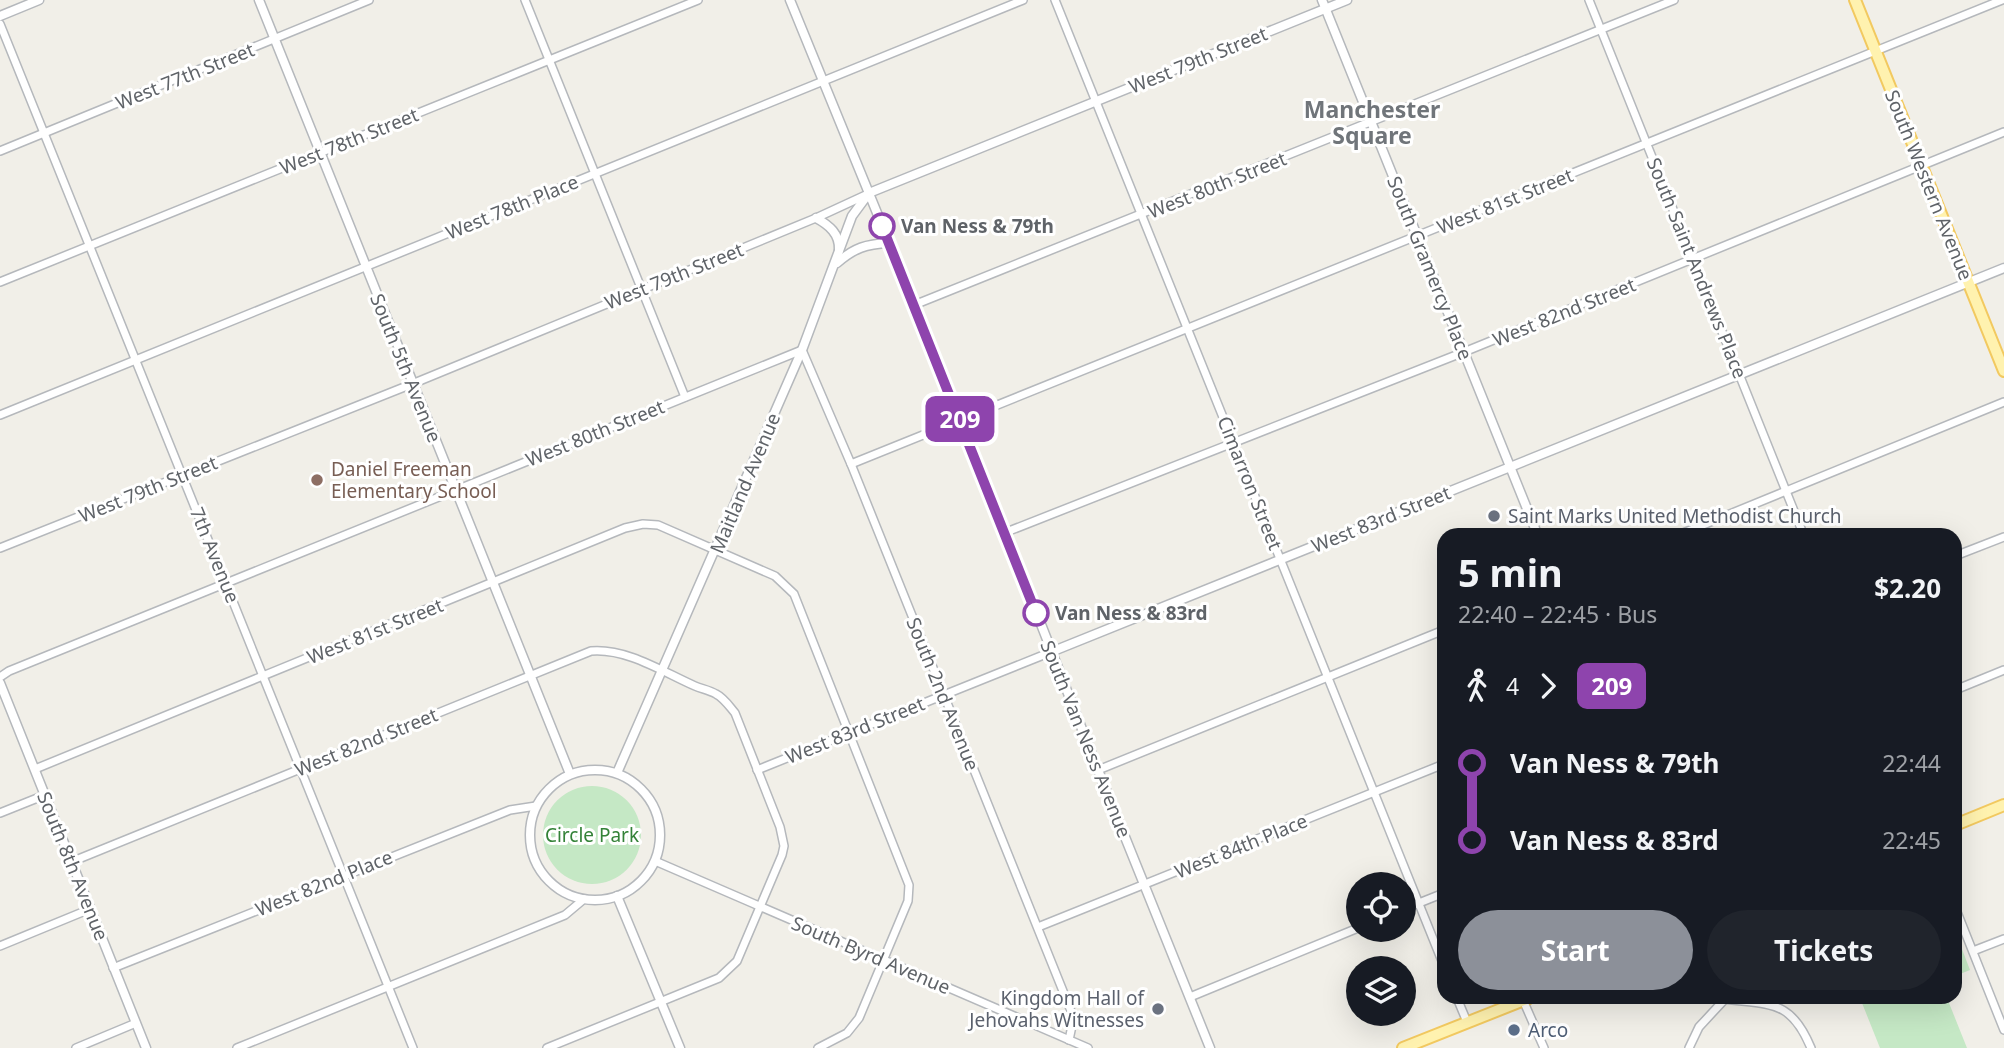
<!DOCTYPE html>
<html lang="en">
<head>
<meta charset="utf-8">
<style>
	body { margin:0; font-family:"Noto Sans",sans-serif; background:#20242c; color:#f1f3f6; height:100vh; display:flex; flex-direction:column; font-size:26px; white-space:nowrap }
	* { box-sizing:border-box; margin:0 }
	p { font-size:23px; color:#9ea1a6 }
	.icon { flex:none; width:38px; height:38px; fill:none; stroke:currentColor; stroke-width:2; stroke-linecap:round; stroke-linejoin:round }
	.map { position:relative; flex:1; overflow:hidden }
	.panel { position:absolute; left:1437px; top:528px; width:525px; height:476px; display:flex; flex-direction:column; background:#171b24; border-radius:21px; box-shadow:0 7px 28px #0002 }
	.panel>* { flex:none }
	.badge { padding:0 14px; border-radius:10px; font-size:24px; line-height:46px }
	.buttons { position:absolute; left:1346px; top:872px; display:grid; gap:14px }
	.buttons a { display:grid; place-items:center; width:70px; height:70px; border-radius:50%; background:#171b24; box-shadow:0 7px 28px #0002; font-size:35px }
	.map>.badge { position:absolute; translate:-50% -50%; box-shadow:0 0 0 4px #fff }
	.legs { display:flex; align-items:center; gap:10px; height:77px; padding:0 21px; font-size:23px }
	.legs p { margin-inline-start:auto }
	.headline { display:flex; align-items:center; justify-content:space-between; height:119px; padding:0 21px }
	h1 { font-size:38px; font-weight:700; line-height:52px }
	.action { display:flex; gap:14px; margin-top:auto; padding:14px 21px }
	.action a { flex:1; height:80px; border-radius:42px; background:#8c9099; color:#fff; font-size:28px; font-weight:700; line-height:80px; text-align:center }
	.action a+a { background:#20242c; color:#f1f3f6 }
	ul { padding:0 21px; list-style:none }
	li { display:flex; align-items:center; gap:24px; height:77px; font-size:26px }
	li i { display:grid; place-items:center; width:10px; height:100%; margin:0 9px; background:currentColor }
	li i::after { content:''; width:18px; height:18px; margin:-9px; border:5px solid; border-radius:50%; background:#171b24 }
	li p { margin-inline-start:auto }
	li:first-child i { background:linear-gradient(#0000 50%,currentColor 0) }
	li:last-child i { background:linear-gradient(currentColor 50%,#0000 0) }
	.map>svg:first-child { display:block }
	.green { fill:#c5e8c5 }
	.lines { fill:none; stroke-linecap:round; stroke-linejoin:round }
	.minor-casing { stroke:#b5b8bc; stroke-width:10 }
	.tertiary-casing { stroke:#b5b8bc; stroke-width:11 }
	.primary-casing { stroke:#f2c960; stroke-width:14 }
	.minor { stroke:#fff; stroke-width:7 }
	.tertiary { stroke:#fff; stroke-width:8 }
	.primary { stroke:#fff2af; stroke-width:10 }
	.line-1-casing { stroke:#fff; stroke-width:16 }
	.line-1 { stroke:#8e44ad; stroke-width:10 }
	.stop-1-dot { fill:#fff; stroke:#8e44ad; stroke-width:3.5 }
	.education-dot { fill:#8d6e63; stroke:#fff; stroke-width:2.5 }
	.worship-dot { fill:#6b7280; stroke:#fff; stroke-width:2.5 }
	.service-dot { fill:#5c6f8a; stroke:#fff; stroke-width:2.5 }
	.labels { text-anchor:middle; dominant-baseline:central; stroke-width:6; stroke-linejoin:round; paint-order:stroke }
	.street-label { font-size:19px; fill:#5f6368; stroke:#fff }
	.stop-label { font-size:19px; font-weight:bold; fill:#5f6368; stroke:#fff; text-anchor:start }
	.education-label { font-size:19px; fill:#785e54; stroke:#fff; text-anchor:start }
	.worship-label { font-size:19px; fill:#5b616d; stroke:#fff; text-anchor:start }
	.park-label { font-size:19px; fill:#348238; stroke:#fff }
	.service-label { font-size:19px; fill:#4e5e75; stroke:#fff; text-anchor:start }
	.quarter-label { font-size:23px; font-weight:bold; fill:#70757a; stroke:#fff }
</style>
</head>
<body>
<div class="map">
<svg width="2004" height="1048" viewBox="0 0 2004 1048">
	<rect width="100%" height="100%" fill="#f1efe8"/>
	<g class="green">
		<circle cx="592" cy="835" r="49"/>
		<polygon points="1955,931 1970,970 1955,976"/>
		<polygon points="1860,998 1947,998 1967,1048 1880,1048"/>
	</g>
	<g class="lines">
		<defs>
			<g id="minor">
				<polyline points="525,0 685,397"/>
				<polyline points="1055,0 1444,966"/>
				<polyline points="1589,0 1804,536"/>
				<polyline points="0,24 413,1048"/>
				<polyline points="0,151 369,0"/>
				<polyline points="0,282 698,0"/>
				<polyline points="914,305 1674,0"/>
				<polyline points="0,415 1023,0"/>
				<polyline points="851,464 2002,0"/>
				<polyline points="1004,533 1464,352 2004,132"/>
				<polyline points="1676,536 2004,402"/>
				<polyline points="0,548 412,384 816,218 868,194"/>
				<polyline points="1955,556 2004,537"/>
				<polyline points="0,677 9,671 802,350 851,464 1071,1011 1073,1021 1069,1040"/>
				<polyline points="1955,690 2004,670"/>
				<polyline points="35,769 625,528 643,524 658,525 775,576 794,594 909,885 908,901 859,1018 847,1033 818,1048"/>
				<polyline points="757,770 1051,652"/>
				<polyline points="1098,770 1444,630"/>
				<polyline points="0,813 45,795"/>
				<polyline points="655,861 1088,1048"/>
				<path d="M71 862 591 651C627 648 663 672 695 686 702 689 709 690 716 694 724 698 729 706 735 713L780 827 784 846 782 855 737 961 719 978 547 1048"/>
				<polyline points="1955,907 2004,1030"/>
				<polyline points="1404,909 1444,893"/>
				<polyline points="1038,927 1444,764"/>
				<polyline points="0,946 90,909"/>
				<polyline points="1973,951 2004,939"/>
				<polyline points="113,968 510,810 536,806"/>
				<polyline points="1190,997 1358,928"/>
				<polyline points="1457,998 1467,1022"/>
				<path d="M1725 999C1772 1005 1791 1000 1811 1048"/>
				<polyline points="1523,1000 1544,1048"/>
				<polyline points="76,1048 136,1023"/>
				<polyline points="237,1048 565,915 584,899"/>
				<polyline points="1689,1048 1699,1027 1725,999"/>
			</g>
			<g id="tertiary">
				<polyline points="259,0 570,774"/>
				<polyline points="790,0 951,394 1098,770 1210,1048"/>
				<polyline points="1322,0 1538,536"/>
				<polyline points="0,16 39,0"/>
				<path d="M816 218C829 225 840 234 839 250"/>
				<path d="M837 263C854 248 866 244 889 243"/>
				<polyline points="1051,652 2004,268"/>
				<polyline points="0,683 146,1048"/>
				<circle cx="595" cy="835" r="65"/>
				<polyline points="617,773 802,350 852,216 869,193 1347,0"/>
				<polyline points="617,896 680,1048"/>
			</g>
			<g id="primary">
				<polyline points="1855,0 2004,371"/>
				<polyline points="1955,825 2004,805"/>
				<polyline points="1403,1048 1529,998"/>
			</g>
		</defs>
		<use href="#minor" class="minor-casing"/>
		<use href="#tertiary" class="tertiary-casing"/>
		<use href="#primary" class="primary-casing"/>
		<use href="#minor" class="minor"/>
		<use href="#tertiary" class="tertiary"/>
		<use href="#primary" class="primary"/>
	</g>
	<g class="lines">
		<defs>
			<polyline id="line-1" points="882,226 1036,613"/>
		</defs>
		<use href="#line-1" class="line-1-casing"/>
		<use href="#line-1" class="line-1"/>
	</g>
	<g class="stop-1-dot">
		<circle cx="882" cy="226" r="12"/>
		<circle cx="1036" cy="613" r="12"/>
	</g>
	<circle class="education-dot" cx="317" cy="480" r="7"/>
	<g class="worship-dot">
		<circle cx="1494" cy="516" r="7"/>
		<circle cx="1158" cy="1009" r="7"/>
	</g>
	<circle class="service-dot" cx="1514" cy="1030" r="7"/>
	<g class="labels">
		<g class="street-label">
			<text transform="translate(1198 60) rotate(-22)">West 79th Street</text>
			<text transform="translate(185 76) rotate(-22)">West 77th Street</text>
			<text transform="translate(349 141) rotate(-22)">West 78th Street</text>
			<text transform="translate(1217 185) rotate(-22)">West 80th Street</text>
			<text transform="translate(1929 185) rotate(68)">South Western Avenue</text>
			<text transform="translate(1505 201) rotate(-22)">West 81st Street</text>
			<text transform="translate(512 207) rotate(-22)">West 78th Place</text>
			<text transform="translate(1430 268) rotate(68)">South Gramercy Place</text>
			<text transform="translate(1697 268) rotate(68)">South Saint Andrews Place</text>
			<text transform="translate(674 276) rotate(-22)">West 79th Street</text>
			<text transform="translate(1564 312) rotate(-22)">West 82nd Street</text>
			<text transform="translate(406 368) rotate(68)">South 5th Avenue</text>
			<text transform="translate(595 433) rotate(-22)">West 80th Street</text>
			<text transform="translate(745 483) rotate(-67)">Maitland Avenue</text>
			<text transform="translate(1250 483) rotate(68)">Cimarron Street</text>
			<text transform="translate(148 489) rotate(-22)">West 79th Street</text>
			<text transform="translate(1381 519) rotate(-22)">West 83rd Street</text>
			<text transform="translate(215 555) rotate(68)">7th Avenue</text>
			<text transform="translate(375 631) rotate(-22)">West 81st Street</text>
			<text transform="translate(943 694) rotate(68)">South 2nd Avenue</text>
			<text transform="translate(855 730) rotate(-22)">West 83rd Street</text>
			<text transform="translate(1086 739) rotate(68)">South Van Ness Avenue</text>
			<text transform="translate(366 742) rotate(-22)">West 82nd Street</text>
			<text transform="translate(1241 846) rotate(-22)">West 84th Place</text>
			<text transform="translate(73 866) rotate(68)">South 8th Avenue</text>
			<text transform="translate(324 883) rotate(-22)">West 82nd Place</text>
			<text transform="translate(871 955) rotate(23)">South Byrd Avenue</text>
		</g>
		<g class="stop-label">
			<text x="901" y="226">Van Ness &amp; 79th</text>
			<text x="1055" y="613">Van Ness &amp; 83rd</text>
		</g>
		<g class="education-label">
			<text x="331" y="469">Daniel Freeman<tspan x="331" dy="22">Elementary School</tspan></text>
		</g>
		<g class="worship-label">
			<text x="1508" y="516">Saint Marks United Methodist Church</text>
			<text x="1144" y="998" text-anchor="end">Kingdom Hall of<tspan x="1144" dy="22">Jehovahs Witnesses</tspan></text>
		</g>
		<g class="park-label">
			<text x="592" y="835">Circle Park</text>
		</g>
		<g class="service-label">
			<text x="1528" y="1030">Arco</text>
		</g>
		<g class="quarter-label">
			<text x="1372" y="109">Manchester<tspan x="1372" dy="26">Square</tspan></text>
		</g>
	</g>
</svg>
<div class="buttons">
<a><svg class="icon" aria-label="locate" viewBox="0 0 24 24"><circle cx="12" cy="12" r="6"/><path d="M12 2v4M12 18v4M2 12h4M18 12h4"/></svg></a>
<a><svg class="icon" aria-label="layers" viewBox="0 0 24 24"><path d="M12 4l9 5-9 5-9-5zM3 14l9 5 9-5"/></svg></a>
</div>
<b class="badge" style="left:960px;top:419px;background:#8e44ad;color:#fff">209</b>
<section class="panel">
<div class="headline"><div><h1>5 min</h1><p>22:40 – 22:45 · Bus</p></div><b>$2.20</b></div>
<div class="legs"><svg class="icon" aria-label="walk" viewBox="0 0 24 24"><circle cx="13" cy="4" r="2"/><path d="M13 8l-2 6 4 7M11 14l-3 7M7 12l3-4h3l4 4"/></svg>4<svg class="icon" aria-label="forward" viewBox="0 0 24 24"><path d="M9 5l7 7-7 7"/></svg><b class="badge" style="background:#8e44ad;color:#fff">209</b></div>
<ul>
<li><i style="color:#8e44ad"></i><b>Van Ness &amp; 79th</b><p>22:44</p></li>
<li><i style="color:#8e44ad"></i><b>Van Ness &amp; 83rd</b><p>22:45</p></li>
</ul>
<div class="action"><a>Start</a><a>Tickets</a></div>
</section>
</div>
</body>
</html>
